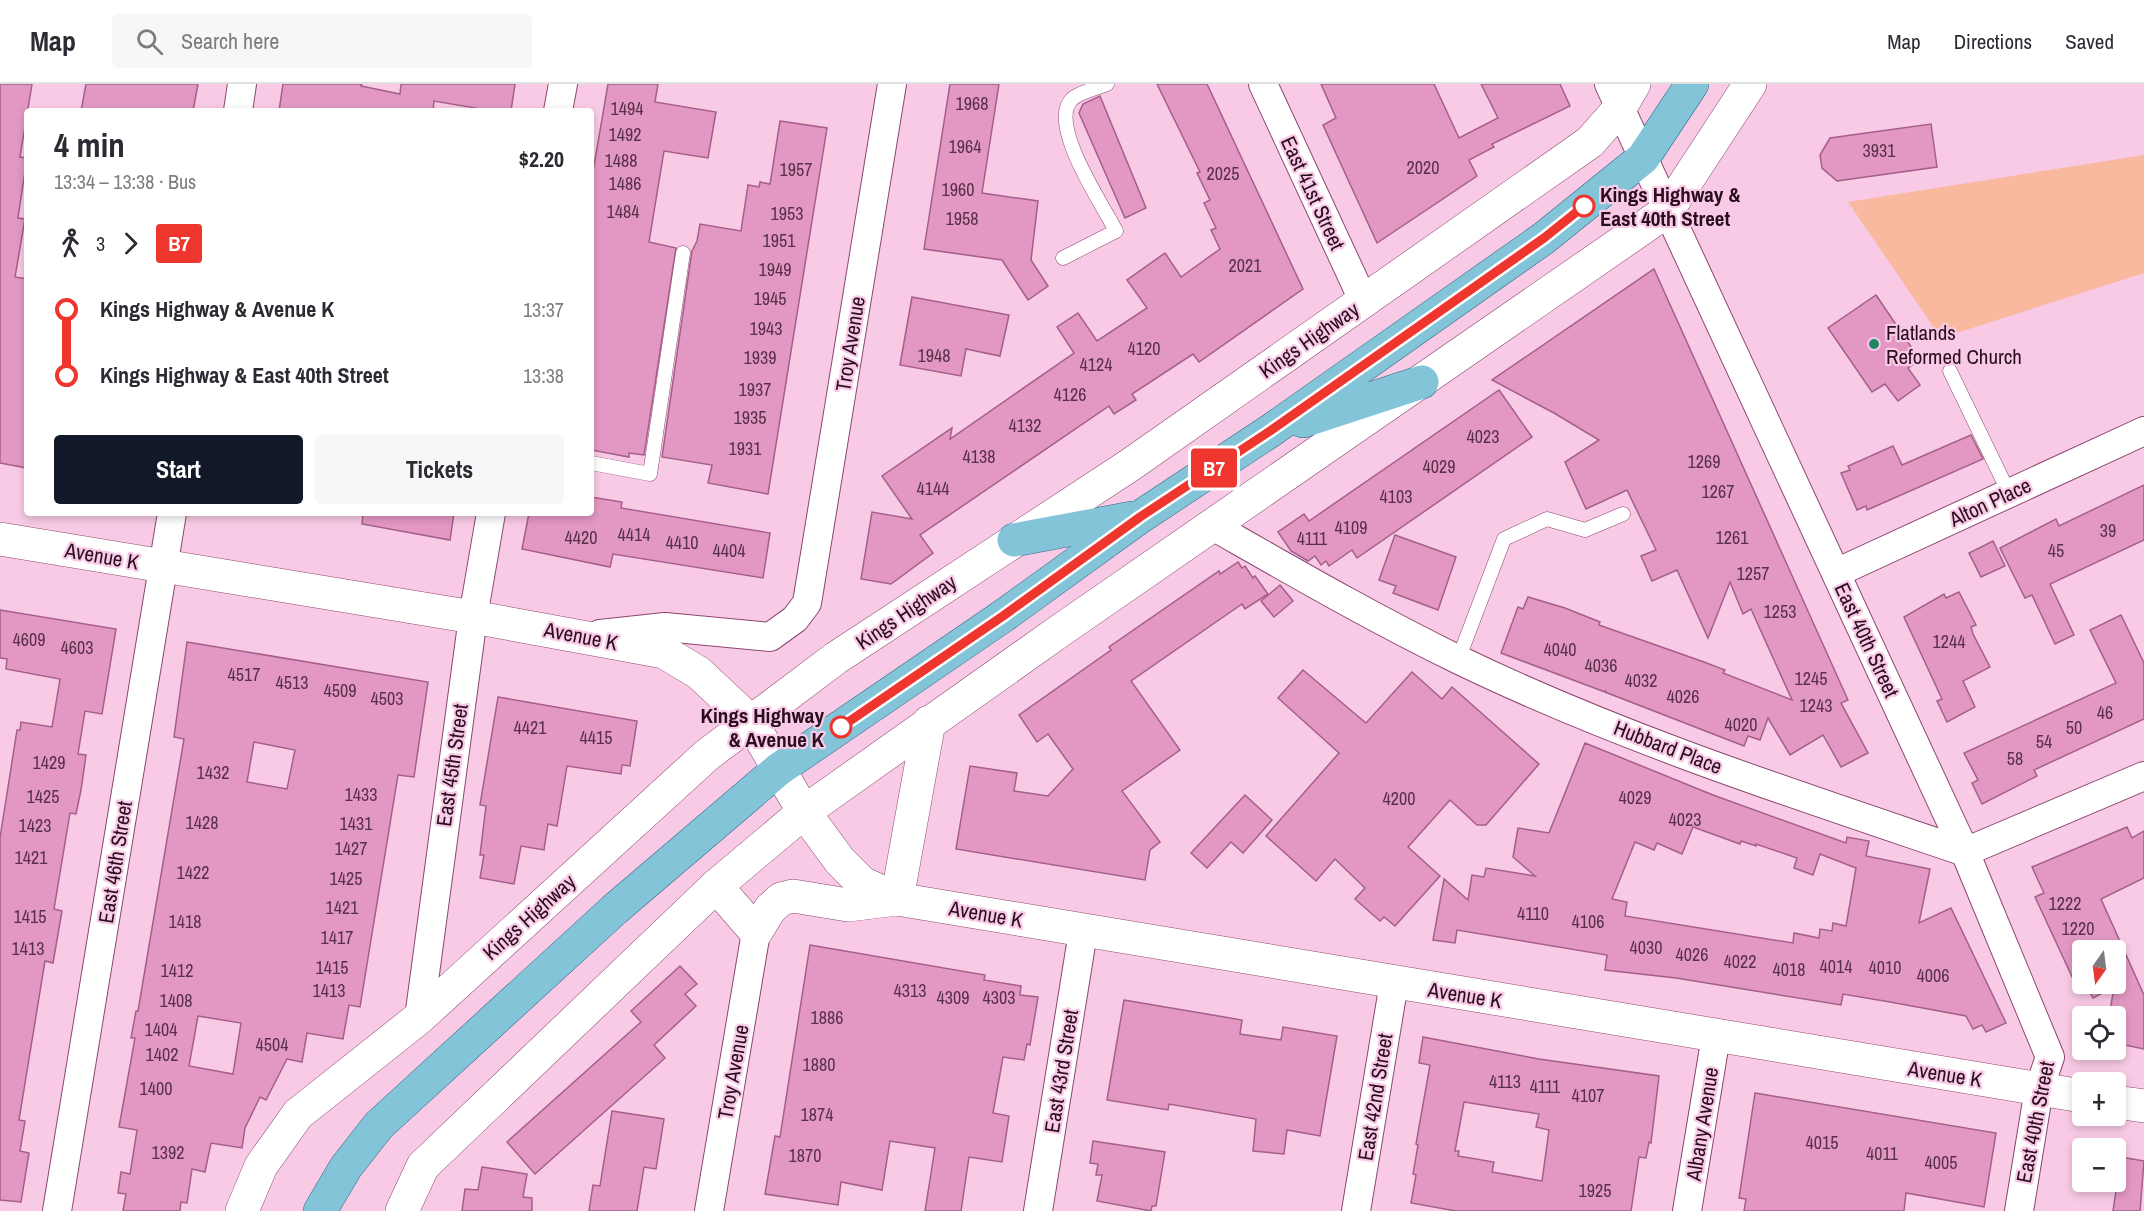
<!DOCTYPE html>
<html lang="en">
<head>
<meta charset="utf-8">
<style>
	body { margin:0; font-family:"Archivo Narrow",sans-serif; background:#f7f7f7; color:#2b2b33; height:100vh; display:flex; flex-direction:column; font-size:22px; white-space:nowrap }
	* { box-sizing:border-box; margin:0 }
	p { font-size:20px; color:#7c7c81 }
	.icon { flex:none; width:33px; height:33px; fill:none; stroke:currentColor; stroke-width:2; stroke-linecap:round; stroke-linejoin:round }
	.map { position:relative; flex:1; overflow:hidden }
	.drawer { position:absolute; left:24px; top:24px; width:570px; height:408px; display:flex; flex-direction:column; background:#fff; border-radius:6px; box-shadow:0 3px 9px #0003 }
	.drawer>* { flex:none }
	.badge { padding:0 12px; border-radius:4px; font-size:21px; line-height:39px }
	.needle { width:39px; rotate:194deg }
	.tools { position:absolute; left:2072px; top:856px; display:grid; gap:12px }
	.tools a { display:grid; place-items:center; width:54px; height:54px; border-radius:6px; background:#fff; box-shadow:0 3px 9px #0003; font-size:30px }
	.map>.badge { position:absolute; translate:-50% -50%; box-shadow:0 0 0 3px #fff }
	.legs { display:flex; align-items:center; gap:9px; height:66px; padding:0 30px; font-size:20px }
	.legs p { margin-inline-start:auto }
	.overview { display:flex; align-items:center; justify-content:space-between; height:102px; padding:0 30px }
	h1 { font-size:33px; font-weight:700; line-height:45px }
	.cta { display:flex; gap:12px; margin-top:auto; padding:12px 30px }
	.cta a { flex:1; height:69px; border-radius:6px; background:#111827; color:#fff; font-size:24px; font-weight:700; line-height:69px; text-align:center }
	.cta a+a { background:#f7f7f7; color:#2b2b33 }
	ul { padding:0 30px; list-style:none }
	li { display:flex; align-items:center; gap:21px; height:66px; font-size:22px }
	li i { display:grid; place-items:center; width:9px; height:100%; margin:0 8px; background:currentColor }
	li i::after { content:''; width:15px; height:15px; margin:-8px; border:4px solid; border-radius:50%; background:#fff }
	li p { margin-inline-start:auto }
	li:first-child i { background:linear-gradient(#0000 50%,currentColor 0) }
	li:last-child i { background:linear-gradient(currentColor 50%,#0000 0) }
	header { display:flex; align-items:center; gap:36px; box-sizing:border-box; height:84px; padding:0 30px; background:#fff; border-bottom:2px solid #e1e1e2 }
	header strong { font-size:28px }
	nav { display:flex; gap:33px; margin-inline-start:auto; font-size:21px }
	.search { width:420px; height:54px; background:#f7f7f7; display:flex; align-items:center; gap:15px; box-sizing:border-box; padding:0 21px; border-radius:6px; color:#7c7c81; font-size:22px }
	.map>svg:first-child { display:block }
	.green { fill:#f8b99e }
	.building { fill:#e398c4; stroke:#a45f89; stroke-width:1.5; fill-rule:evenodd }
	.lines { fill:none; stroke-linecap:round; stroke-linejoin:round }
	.service-casing { stroke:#8b4771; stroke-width:15 }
	.minor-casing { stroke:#8b4771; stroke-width:30 }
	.tertiary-casing { stroke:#8b4771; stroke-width:34 }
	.primary-casing { stroke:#2f6b87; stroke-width:34 }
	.service { stroke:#fff; stroke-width:14 }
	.minor { stroke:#fff; stroke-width:28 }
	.tertiary { stroke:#fff; stroke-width:33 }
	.primary { stroke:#83c4d9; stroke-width:33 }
	.line-1-casing { stroke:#fff; stroke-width:14 }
	.line-1 { stroke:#ee352e; stroke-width:9 }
	.stop-1-dot { fill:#fff; stroke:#ee352e; stroke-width:3 }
	.poi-dot { fill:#1f8661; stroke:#f9cae5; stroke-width:2 }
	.labels { text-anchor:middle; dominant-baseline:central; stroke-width:4.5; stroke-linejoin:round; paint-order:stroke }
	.number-label { font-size:18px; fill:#583049 }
	.street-label { font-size:21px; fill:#2a0e20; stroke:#f9cae5 }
	.stop-label { font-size:21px; font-weight:bold; fill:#2a0e20; stroke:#f9cae5; text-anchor:start }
	.poi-label { font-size:21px; fill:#2a0e20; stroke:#f9cae5; text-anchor:start }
</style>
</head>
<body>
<header>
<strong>Map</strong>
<div class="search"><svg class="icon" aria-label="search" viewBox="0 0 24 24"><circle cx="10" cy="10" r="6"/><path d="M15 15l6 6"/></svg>Search here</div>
<nav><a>Map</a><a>Directions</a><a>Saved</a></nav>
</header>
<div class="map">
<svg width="2144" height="1127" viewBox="0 0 2144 1127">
	<rect width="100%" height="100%" fill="#f9cae5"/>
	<polygon class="green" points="2144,71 2144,189 1941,254 1848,118"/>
	<g class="building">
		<polygon points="0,0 32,0 20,73 27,74 18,134 25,135 15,193 27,195 27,384 0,379"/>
		<polygon points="86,0 198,0 193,27 81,27"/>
		<polygon points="283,0 362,0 361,2 400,10 401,0 515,0 511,27 493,27 434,17 433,27 279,27"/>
		<polygon points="608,0 658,0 655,18 716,28 708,74 664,67 649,158 676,164 644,371 629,369 629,373 591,366 591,99"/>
		<polygon points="950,0 999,0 982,109 1038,117 1031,176 1048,202 1028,216 1002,176 924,165"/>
		<polygon points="1157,0 1207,0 1303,205 1199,278 1193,270 1132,310 1136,316 1114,330 1109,322 920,451 933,469 891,500 861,495 872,428 912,435 882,392 952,344 950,355 1074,269 1057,243 1078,229 1097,257 1147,224 1127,196 1165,169 1181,193 1220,165 1211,146 1216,144 1204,119 1210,116 1197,89 1200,88"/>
		<polygon points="1321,0 1434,0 1459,54 1498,34 1481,0 1560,0 1570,22 1492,60 1494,63 1469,76 1477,92 1377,159 1323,41 1336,34"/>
		<polygon points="1100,12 1146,124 1125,134 1079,29 1083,20"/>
		<polygon points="780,37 827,44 768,410 708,399 712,381 662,373 692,167 697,157 700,140 741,147 748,101 759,103 760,98 770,100"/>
		<polygon points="1931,40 1937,83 1837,97 1822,84 1820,71 1830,54"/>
		<polygon points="1654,185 1848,616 1841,619 1868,669 1841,683 1823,651 1790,671 1768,634 1760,656 1748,652 1744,662 1605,608 1606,606 1605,608 1501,569 1518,523 1523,525 1528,513 1565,524 1600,538 1599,541 1704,578 1725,586 1723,589 1792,616 1751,525 1743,530 1730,498 1708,554 1677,486 1652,497 1641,472 1656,466 1627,406 1586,425 1565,378 1599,356 1554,329 1492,296"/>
		<polygon points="1876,211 1920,276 1908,284 1920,301 1898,317 1885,300 1872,308 1828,244"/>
		<polygon points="912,213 1009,231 1000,272 966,265 961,292 900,281"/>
		<polygon points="1499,306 1532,353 1357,474 1352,466 1329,482 1326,477 1321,481 1315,472 1308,477 1291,467 1278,448 1304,430 1309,437"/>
		<polygon points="1971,351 1983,375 1867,426 1866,422 1857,426 1841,389 1850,386 1848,382 1893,362 1902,381"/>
		<polygon points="2144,401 2144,456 2050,500 2074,551 2055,560 2032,511 2025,514 2000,464 2056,435 2059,442"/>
		<polygon points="591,413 622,418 621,424 770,449 763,494 613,470 610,483 522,465 529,429 591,429"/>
		<polygon points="363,429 454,429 450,456 362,440"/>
		<polygon points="1395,451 1456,473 1438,526 1393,509 1396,502 1379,496"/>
		<polygon points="1993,457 2005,482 1981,493 1969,469"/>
		<polygon points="1238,478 1242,484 1245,482 1253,494 1255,492 1268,510 1245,525 1242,520 1131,597 1180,666 1122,707 1160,758 1150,766 1145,796 956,765 970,682 1017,689 1014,707 1048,712 1073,685 1048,650 1037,658 1019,631 1111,566 1109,563 1219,487 1220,490"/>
		<polygon points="1280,501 1293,517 1274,533 1261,517"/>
		<polygon points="1959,508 1976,541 1971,543 1973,550 1990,583 1963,597 1975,623 1947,638 1937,617 1942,615 1904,533 1944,510 1946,514"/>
		<polygon points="0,526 116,545 102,630 85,627 78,670 86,671 81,706 76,730 70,729 54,825 62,827 53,879 45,877 19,1036 25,1037 20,1067 29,1069 21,1118 0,1116 0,754 17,646 20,646 21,638 52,643 60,595 6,585 7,575 0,574"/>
		<polygon points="2121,531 2144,579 2144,635 2034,686 2037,692 1982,720 1972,699 1978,696 1964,669 2116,599 2090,546"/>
		<path d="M187 558 428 598 414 693 398 691 360 923 349 921 343 955 307 949 302 978 287 975 266 1016 260 1013 245 1044 242 1064 211 1059 205 1088 192 1085 187 1119 181 1118 180 1127H123L126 1110 118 1109 121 1088 130 1090 137 1046 119 1043 135 954H131L136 927H138L184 655 174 653ZM254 658 295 666 287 705 247 698ZM198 932 241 939 233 990 189 982Z"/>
		<polygon points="1303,586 1366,639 1412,588 1442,615 1452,603 1539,680 1486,741 1477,741 1450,716 1408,763 1440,792 1395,842 1384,833 1380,837 1355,815 1365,804 1335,775 1316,797 1266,752 1339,669 1278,614"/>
		<polygon points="498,613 637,637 630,682 622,681 621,690 567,682 557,742 548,740 544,766 521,762 514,800 480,794 484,771 480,771 486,722 480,721"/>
		<path d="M1585 659 1713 711 1846 759 1847 753 1869 757 1866 772 1930 785 1919 839 1951 824 2006 939 1986 948 1982 941 1973 945 1966 932 1890 918 1843 910 1841 921 1676 894 1605 886 1607 871 1457 846 1455 859 1433 856 1444 795 1468 816 1472 791 1484 793 1486 784 1535 792 1513 773 1518 744 1549 749ZM1693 743 1740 760 1741 757 1756 762V760L1797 774 1794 784 1813 791 1820 770 1856 784 1846 842 1833 839 1832 847 1820 845 1819 854 1794 849 1793 859 1625 832 1627 818 1612 815 1635 758 1654 766 1657 759 1682 770Z"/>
		<polygon points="1245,711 1272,736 1243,769 1231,758 1207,784 1191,769"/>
		<polygon points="2127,743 2132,754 2144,747 2144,794 2101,815 2144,911 2144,965 2115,959 2115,933 2109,933 2114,903 2093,914 2085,900 2115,900 2115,867 2082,867 2082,896 2075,899 2035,813 2044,809 2032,783"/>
		<polygon points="810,861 985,891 984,896 1021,902 1020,911 1038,913 1030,961 1027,960 1024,976 1003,973 993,1029 1009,1032 1002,1078 969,1073 961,1127 925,1127 935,1064 890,1057 882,1106 841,1098 838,1121 765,1110 775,1052 780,1053"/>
		<polygon points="680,882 697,900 685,910 696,922 654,961 665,974 535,1090 507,1058 641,938 631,927"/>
		<polygon points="1124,916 1242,936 1240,950 1281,956 1283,943 1337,952 1320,1052 1287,1046 1284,1070 1253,1067 1256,1035 1169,1020 1168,1026 1107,1016"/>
		<path d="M1423 953 1539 975 1659 992 1651 1059 1649 1058 1646 1074 1639 1073 1631 1127H1456L1411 1119 1416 1091 1413 1090 1418 1061 1416 1060 1430 981 1419 979ZM1464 1018 1539 1030 1536 1043 1549 1046 1542 1097 1492 1088 1494 1078 1458 1072 1459 1067H1455Z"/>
		<polygon points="1755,1009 1996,1049 1984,1123 1906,1109 1904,1127 1744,1127 1746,1115 1739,1114"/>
		<polygon points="612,1027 664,1035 656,1085 644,1083 637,1127 589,1127 593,1101 600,1102"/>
		<polygon points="1093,1057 1165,1068 1156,1122 1152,1122 1151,1127 1097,1117 1102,1091 1096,1091 1098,1080 1090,1079"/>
		<polygon points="2121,1073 2144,1077 2140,1127 2113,1127"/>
		<polygon points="482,1083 527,1090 523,1113 532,1114 532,1127 462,1127 465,1105 478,1106"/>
	</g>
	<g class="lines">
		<defs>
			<g id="service">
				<path d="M1063 174 1116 147C1103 121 1047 40 1072 15 1080 8 1097 4 1107 0"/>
				<polyline points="1950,287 2009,409"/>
				<polyline points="591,379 650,390 683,169"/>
				<polyline points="1458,576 1504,455 1547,435 1585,446 1623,430"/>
			</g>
			<g id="minor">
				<polyline points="1263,0 1364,218"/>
				<polyline points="1609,0 1965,768 2050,973 2039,1005 2019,1127"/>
				<polyline points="238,27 242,0"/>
				<polyline points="558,27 563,0"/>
				<path d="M1211 441C1292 487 1373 534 1457 575 1620 654 1794 710 1965 768L2144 692"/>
				<polyline points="1836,489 2144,347"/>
				<polyline points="600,550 665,543 770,553 795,535 807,519 892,0"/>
				<polyline points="419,934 473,533 491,429"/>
				<polyline points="57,1127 172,429"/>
				<polyline points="709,1127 756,848"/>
				<polyline points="1038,1127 1083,848"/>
				<polyline points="1356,1127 1394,899"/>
				<polyline points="1687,1127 1716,952"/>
			</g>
			<g id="tertiary">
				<polyline points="0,455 473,533 664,568 699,589 751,638 804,728 840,777 862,799 897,815 2082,1012"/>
				<polyline points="716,802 756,848 770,825 781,815 793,812 848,821 897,815"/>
				<polyline points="897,815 929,638"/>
				<polyline points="2115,1018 2144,1022"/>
				<polyline points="242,1127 261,1082 298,1030 419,934 707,671 836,574 1130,381 1590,58 1620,24 1634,0"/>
				<polyline points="402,1127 423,1082 716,802 804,728 1061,546 1667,127 1750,0"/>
			</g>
			<g id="primary">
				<polyline points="1303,337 1422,298"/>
				<polyline points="1014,456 1132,434"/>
				<polyline points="320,1127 346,1083 379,1041 615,825 779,685 1003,532 1140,433 1270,347 1544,154 1643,74 1692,0"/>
			</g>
		</defs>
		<use href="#service" class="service-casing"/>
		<use href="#minor" class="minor-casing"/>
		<use href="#tertiary" class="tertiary-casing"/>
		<use href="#primary" class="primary-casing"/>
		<use href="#service" class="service"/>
		<use href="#minor" class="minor"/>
		<use href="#tertiary" class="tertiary"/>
		<use href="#primary" class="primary"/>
	</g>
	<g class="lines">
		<defs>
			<polyline id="line-1" points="841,643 1003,532 1140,433 1270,347 1544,154 1584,122"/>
		</defs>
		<use href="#line-1" class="line-1-casing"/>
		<use href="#line-1" class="line-1"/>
	</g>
	<g class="stop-1-dot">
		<circle cx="1584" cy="122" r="10"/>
		<circle cx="841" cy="643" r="10"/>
	</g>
	<circle class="poi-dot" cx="1874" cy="260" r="6"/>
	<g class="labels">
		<g class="number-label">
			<text x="972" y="19">1968</text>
			<text x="627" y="24">1494</text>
			<text x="625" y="50">1492</text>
			<text x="965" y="62">1964</text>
			<text x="1879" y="66">3931</text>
			<text x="621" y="76">1488</text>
			<text x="1423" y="83">2020</text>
			<text x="796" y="85">1957</text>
			<text x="1223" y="89">2025</text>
			<text x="625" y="99">1486</text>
			<text x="958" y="105">1960</text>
			<text x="623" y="127">1484</text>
			<text x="787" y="129">1953</text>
			<text x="962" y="134">1958</text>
			<text x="779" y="156">1951</text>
			<text x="1245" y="181">2021</text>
			<text x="775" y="185">1949</text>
			<text x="770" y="214">1945</text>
			<text x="766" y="244">1943</text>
			<text x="1144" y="264">4120</text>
			<text x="934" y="271">1948</text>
			<text x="760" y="273">1939</text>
			<text x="1096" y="280">4124</text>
			<text x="755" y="305">1937</text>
			<text x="1070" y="310">4126</text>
			<text x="750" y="333">1935</text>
			<text x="1025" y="341">4132</text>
			<text x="1483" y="352">4023</text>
			<text x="745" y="364">1931</text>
			<text x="979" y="372">4138</text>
			<text x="1704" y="377">1269</text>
			<text x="1439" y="382">4029</text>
			<text x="933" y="404">4144</text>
			<text x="1718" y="407">1267</text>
			<text x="1396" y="412">4103</text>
			<text x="1351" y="443">4109</text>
			<text x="2108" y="446">39</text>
			<text x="634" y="450">4414</text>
			<text x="581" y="453">4420</text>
			<text x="1732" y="453">1261</text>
			<text x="1312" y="454">4111</text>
			<text x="682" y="458">4410</text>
			<text x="729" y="466">4404</text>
			<text x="2056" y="466">45</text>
			<text x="1753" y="489">1257</text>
			<text x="1780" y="527">1253</text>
			<text x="29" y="555">4609</text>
			<text x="1949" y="557">1244</text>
			<text x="77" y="563">4603</text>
			<text x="1560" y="565">4040</text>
			<text x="1601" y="581">4036</text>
			<text x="244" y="590">4517</text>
			<text x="1811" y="594">1245</text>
			<text x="1641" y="596">4032</text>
			<text x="292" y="598">4513</text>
			<text x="340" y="606">4509</text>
			<text x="1683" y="612">4026</text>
			<text x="387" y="614">4503</text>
			<text x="1816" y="621">1243</text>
			<text x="2105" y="628">46</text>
			<text x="1741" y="640">4020</text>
			<text x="530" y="643">4421</text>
			<text x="2074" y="643">50</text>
			<text x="596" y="653">4415</text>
			<text x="2044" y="657">54</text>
			<text x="2015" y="674">58</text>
			<text x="49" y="678">1429</text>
			<text x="213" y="688">1432</text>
			<text x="361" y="710">1433</text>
			<text x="43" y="712">1425</text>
			<text x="1635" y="713">4029</text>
			<text x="1399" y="714">4200</text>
			<text x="1685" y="735">4023</text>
			<text x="202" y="738">1428</text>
			<text x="356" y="739">1431</text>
			<text x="35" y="741">1423</text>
			<text x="351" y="764">1427</text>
			<text x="31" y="773">1421</text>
			<text x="193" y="788">1422</text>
			<text x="346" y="794">1425</text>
			<text x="2065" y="819">1222</text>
			<text x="342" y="823">1421</text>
			<text x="1533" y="829">4110</text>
			<text x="30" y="832">1415</text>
			<text x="185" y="837">1418</text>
			<text x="1588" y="837">4106</text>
			<text x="2078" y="844">1220</text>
			<text x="337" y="853">1417</text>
			<text x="1646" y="863">4030</text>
			<text x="28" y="864">1413</text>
			<text x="1692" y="870">4026</text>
			<text x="1740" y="877">4022</text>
			<text x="1836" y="882">4014</text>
			<text x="332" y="883">1415</text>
			<text x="1885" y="883">4010</text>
			<text x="1789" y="885">4018</text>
			<text x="177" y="886">1412</text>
			<text x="1933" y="891">4006</text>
			<text x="329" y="906">1413</text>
			<text x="910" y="906">4313</text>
			<text x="953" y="913">4309</text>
			<text x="999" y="913">4303</text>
			<text x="176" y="916">1408</text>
			<text x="827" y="933">1886</text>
			<text x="161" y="945">1404</text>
			<text x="272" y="960">4504</text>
			<text x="162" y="970">1402</text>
			<text x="819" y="980">1880</text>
			<text x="1505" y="997">4113</text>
			<text x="1545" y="1002">4111</text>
			<text x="156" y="1004">1400</text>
			<text x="1588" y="1011">4107</text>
			<text x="817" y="1030">1874</text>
			<text x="1822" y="1058">4015</text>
			<text x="168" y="1068">1392</text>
			<text x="1882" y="1069">4011</text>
			<text x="805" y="1071">1870</text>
			<text x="1941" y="1078">4005</text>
			<text x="1595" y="1106">1925</text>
		</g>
		<g class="street-label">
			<text transform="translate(1313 109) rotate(65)">East 41st Street</text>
			<text transform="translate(1309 256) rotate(-35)">Kings Highway</text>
			<text transform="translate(850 260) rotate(-81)">Troy Avenue</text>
			<text transform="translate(1990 418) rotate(-25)">Alton Place</text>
			<text transform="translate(102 472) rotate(10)">Avenue K</text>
			<text transform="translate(906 528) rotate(-34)">Kings Highway</text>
			<text transform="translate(581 552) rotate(11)">Avenue K</text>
			<text transform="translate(1867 556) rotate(65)">East 40th Street</text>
			<text transform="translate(1668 663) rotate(21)">Hubbard Place</text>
			<text transform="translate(452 681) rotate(-82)">East 45th Street</text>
			<text transform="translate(115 778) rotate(-81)">East 46th Street</text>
			<text transform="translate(986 830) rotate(10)">Avenue K</text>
			<text transform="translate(529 833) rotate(-42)">Kings Highway</text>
			<text transform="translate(1465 911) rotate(9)">Avenue K</text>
			<text transform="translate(1061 987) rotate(-81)">East 43rd Street</text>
			<text transform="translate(733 988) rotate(-80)">Troy Avenue</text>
			<text transform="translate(1945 990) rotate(9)">Avenue K</text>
			<text transform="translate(1375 1013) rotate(-81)">East 42nd Street</text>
			<text transform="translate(2035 1038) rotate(-79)">East 40th Street</text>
			<text transform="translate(1702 1040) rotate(-81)">Albany Avenue</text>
		</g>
		<g class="stop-label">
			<text x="1600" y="110">Kings Highway &amp;<tspan x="1600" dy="24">East 40th Street</tspan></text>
			<text x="824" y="631" text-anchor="end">Kings Highway<tspan x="824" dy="24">&amp; Avenue K</tspan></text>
		</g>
		<g class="poi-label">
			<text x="1886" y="248">Flatlands<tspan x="1886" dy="24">Reformed Church</tspan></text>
		</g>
	</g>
</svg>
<div class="tools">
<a><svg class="needle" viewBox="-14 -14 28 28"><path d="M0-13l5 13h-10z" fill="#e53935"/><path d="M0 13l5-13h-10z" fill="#7c7c81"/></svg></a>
<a><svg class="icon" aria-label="locate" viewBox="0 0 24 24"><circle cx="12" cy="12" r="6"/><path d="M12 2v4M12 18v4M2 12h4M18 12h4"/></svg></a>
<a>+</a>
<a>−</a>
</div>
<b class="badge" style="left:1214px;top:384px;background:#ee352e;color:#fff">B7</b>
<section class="drawer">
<div class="overview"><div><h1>4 min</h1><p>13:34 – 13:38 · Bus</p></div><b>$2.20</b></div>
<div class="legs"><svg class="icon" aria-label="walk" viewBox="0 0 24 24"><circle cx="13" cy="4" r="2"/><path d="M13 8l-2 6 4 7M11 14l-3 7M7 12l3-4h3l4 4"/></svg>3<svg class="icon" aria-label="forward" viewBox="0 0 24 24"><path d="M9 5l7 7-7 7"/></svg><b class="badge" style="background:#ee352e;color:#fff">B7</b></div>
<ul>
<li><i style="color:#ee352e"></i><b>Kings Highway &amp; Avenue K</b><p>13:37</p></li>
<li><i style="color:#ee352e"></i><b>Kings Highway &amp; East 40th Street</b><p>13:38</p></li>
</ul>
<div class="cta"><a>Start</a><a>Tickets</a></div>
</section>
</div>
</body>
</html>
